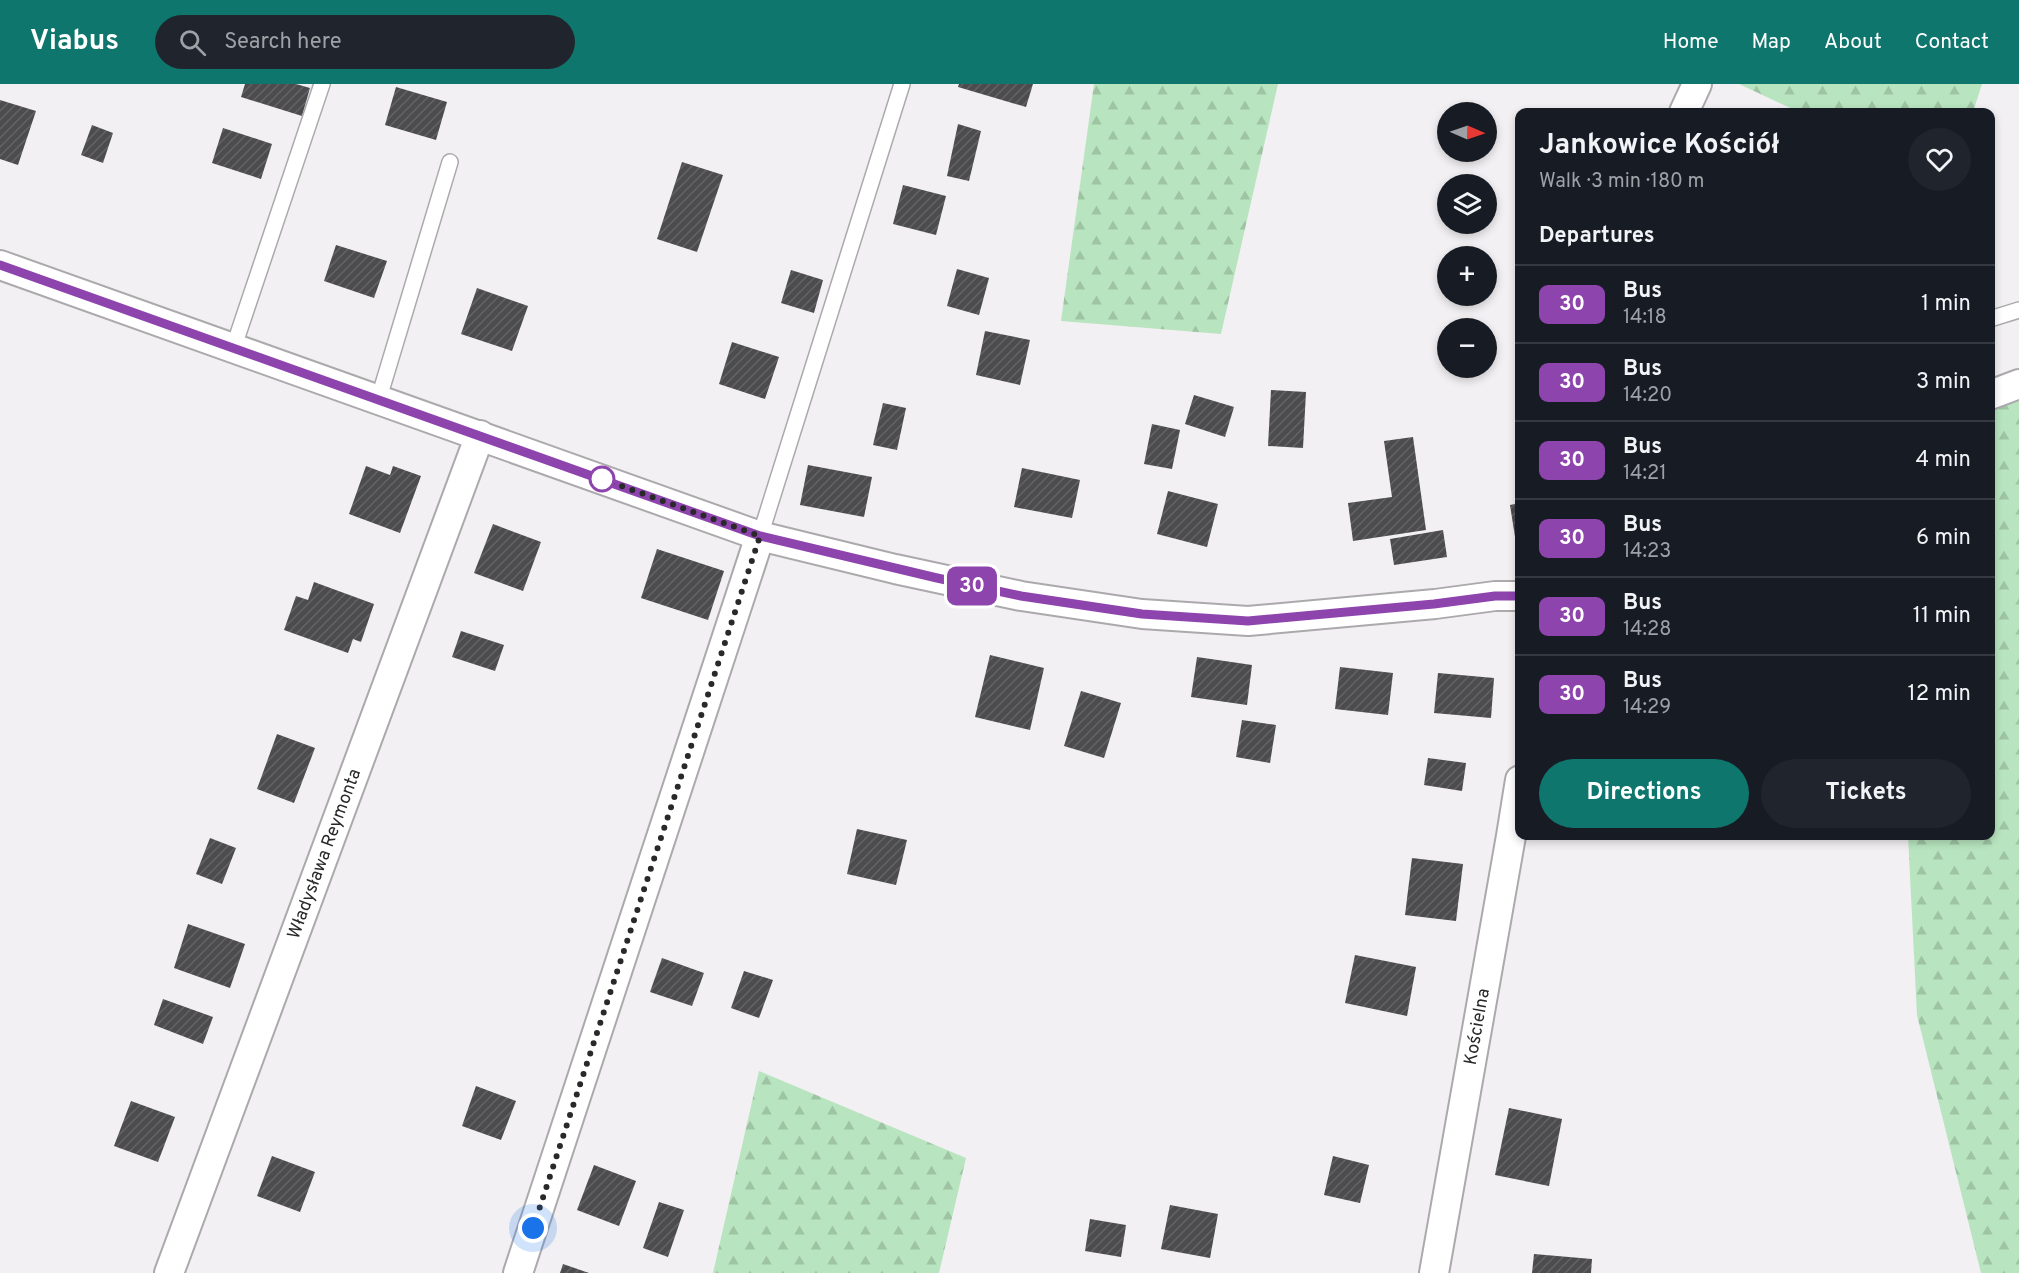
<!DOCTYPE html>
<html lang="en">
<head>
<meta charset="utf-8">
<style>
	body { margin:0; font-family:Overpass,sans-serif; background:#20242c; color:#f1f3f6; height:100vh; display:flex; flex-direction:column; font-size:22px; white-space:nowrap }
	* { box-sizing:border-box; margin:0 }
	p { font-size:20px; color:#9ea1a6 }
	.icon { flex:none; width:33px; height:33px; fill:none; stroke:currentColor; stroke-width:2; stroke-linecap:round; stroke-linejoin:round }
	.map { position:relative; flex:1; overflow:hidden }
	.drawer { position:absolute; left:1515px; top:24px; width:480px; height:732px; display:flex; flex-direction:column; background:#171b24; border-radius:12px; box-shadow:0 3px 9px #0003 }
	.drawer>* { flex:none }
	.badge { padding:0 12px; border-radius:9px; font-size:21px; line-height:39px }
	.needle { width:39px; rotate:92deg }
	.controls { position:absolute; left:1437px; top:18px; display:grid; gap:12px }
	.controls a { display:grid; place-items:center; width:60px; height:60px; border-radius:50%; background:#171b24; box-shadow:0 3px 9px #0003; font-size:30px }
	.you { position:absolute; width:30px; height:30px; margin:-15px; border:4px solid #fff; border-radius:50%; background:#1a73e8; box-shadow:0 0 0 9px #1a73e833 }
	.map>.badge { position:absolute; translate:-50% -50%; box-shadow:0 0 0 3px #fff }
	h2 { padding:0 24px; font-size:22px; line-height:54px }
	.round { display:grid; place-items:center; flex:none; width:63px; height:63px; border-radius:32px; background:#20242c }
	.overview { display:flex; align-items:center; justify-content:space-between; height:102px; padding:0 24px }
	h1 { font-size:28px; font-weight:700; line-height:45px }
	.button { display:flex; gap:12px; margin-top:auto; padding:12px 24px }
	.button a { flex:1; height:69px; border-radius:36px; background:#0f766e; color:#fff; font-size:24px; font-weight:700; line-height:69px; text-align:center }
	.button a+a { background:#20242c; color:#f1f3f6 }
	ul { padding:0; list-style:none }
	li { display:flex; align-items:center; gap:18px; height:78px; padding:0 24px; border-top:2px solid #363941 }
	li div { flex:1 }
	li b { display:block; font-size:22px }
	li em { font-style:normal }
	li .badge { min-width:66px; font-weight:700; text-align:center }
	header { display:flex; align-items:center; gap:36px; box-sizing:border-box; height:84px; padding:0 30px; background:#0f766e; color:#fff }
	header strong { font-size:28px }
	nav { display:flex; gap:33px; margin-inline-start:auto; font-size:21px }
	.search { width:420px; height:54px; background:#20242c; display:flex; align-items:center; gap:15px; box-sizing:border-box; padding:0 21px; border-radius:33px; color:#9ea1a6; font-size:22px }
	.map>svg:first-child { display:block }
	.forest { fill:url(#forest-firs) }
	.building { fill:url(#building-hatch) }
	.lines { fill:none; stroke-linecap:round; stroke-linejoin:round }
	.lane-casing { stroke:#aca9ac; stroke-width:18 }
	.street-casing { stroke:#aca9ac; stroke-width:32 }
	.lane { stroke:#fff; stroke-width:15 }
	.street { stroke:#fff; stroke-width:28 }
	.line-casing { stroke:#fff; stroke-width:14 }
	.line { stroke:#8e44ad; stroke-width:9 }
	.walk { stroke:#2a292a; stroke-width:6; stroke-dasharray:0 10.8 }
	.stop-dot { fill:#fff; stroke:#8e44ad; stroke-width:3 }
	.labels { text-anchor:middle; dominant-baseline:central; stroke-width:6; stroke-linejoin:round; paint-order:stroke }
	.street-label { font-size:18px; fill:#2a292a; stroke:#fffdff }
</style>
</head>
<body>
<header>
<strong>Viabus</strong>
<div class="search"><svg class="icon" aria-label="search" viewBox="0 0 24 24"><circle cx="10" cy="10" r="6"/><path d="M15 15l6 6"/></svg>Search here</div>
<nav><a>Home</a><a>Map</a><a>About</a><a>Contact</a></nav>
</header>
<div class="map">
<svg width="2019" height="1189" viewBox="0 0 2019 1189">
	<defs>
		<pattern id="forest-firs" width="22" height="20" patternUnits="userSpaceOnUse" patternTransform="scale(1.5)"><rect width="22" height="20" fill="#b8e5bf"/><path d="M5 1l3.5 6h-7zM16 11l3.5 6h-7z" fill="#9ec4a4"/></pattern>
		<pattern id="building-hatch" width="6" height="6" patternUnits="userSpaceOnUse" patternTransform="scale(1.5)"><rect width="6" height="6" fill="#4c4b4e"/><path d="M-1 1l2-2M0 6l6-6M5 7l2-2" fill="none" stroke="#636265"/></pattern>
	</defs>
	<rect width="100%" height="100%" fill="#f2f0f2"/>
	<g class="forest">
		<polygon points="1094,0 1278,0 1221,250 1061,237"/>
		<polygon points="1739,0 1982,0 1973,28 1799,28"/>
		<polygon points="2019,314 2019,1189 1981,1189 1917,931 1908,752 1990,752 1991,324"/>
		<polygon points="759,987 966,1074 939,1189 713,1189"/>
	</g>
	<g class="building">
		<polygon points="245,0 296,0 310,4 302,32 241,13"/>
		<polygon points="959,0 1033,0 1026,23 958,3"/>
		<polygon points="396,3 447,18 436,56 385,41"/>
		<polygon points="0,16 36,27 18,81 0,75"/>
		<polygon points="1547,24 1565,27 1564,28 1547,28"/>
		<polygon points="958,40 981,47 969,97 947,92"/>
		<polygon points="92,41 113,49 103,79 81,71"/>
		<polygon points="223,44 272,60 261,95 212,79"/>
		<polygon points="682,78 723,91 697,168 657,155"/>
		<polygon points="903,101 946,112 936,151 893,140"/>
		<polygon points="336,161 387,177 374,214 324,197"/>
		<polygon points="957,185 989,194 979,231 947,222"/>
		<polygon points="791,186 823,196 814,229 781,219"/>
		<polygon points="477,204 528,222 512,267 461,250"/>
		<polygon points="985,247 1030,256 1020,301 976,291"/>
		<polygon points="732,258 779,273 765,315 719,300"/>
		<polygon points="1271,306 1306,308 1303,364 1268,362"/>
		<polygon points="1194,311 1234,323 1225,353 1185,340"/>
		<polygon points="883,319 906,324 897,366 873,361"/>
		<polygon points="1152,340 1180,346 1172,385 1144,380"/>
		<polygon points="1413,353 1426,446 1353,457 1348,419 1392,413 1384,357"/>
		<polygon points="808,381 872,393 864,433 800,421"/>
		<polygon points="366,382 390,391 393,382 421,392 400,449 349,430"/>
		<polygon points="1022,384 1080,396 1072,434 1014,423"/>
		<polygon points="1168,407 1218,420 1207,463 1157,450"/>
		<polygon points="1520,419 1520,458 1516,459 1510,421"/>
		<polygon points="493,440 541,458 523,507 474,489"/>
		<polygon points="1443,446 1447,473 1394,481 1390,455"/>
		<polygon points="657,465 724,487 708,536 641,514"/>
		<polygon points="314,498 374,520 361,558 353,555 348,569 284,546 296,512 308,516"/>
		<polygon points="461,547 504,561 495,587 452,573"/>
		<polygon points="990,571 1044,584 1030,646 975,633"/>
		<polygon points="1197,573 1252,581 1247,621 1191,613"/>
		<polygon points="1340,583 1393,589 1388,631 1335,625"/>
		<polygon points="1438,589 1494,594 1491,634 1434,629"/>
		<polygon points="1081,607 1121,619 1104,674 1064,662"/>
		<polygon points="1242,636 1276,641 1270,679 1236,673"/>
		<polygon points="277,650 315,664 294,719 257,705"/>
		<polygon points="1428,674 1466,679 1462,707 1424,701"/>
		<polygon points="857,745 907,756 896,801 847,790"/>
		<polygon points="210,754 236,764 222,800 196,790"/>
		<polygon points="1412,774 1463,780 1456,837 1405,831"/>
		<polygon points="188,840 245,860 230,904 174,884"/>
		<polygon points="1355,871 1416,883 1407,932 1345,919"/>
		<polygon points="662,874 704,889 692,922 650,908"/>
		<polygon points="744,887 773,896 759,934 731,924"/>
		<polygon points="163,915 213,933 203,960 154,941"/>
		<polygon points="476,1002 516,1017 501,1056 462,1042"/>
		<polygon points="131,1017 175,1033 158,1078 114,1062"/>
		<polygon points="1509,1024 1562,1035 1549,1102 1495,1091"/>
		<polygon points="272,1072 315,1088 300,1128 257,1112"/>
		<polygon points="1333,1072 1369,1081 1360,1119 1324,1111"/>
		<polygon points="594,1081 636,1097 619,1142 577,1126"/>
		<polygon points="659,1118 684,1126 668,1173 643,1164"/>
		<polygon points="1170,1121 1218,1130 1210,1174 1161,1165"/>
		<polygon points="1090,1135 1126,1141 1121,1173 1085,1167"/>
		<polygon points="1534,1170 1592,1175 1591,1189 1532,1189"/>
		<polygon points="563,1180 589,1189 560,1189"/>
	</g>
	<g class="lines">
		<defs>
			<g id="lane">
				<polyline points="1990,235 2019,226"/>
				<polyline points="233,265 322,0"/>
				<polyline points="378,317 450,78"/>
				<polyline points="760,452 902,0"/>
			</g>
			<g id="street">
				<polyline points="1684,28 1697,0"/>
				<polyline points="0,181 760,452 895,485 1021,512 1142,530 1248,537 1435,520 1495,512 1520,512"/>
				<polyline points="1990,311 2019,300"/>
				<path id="s1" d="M169 1189 480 351"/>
				<polyline points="518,1189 760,452"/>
				<path id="s2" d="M1434 1189 1511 752 1520 696"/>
			</g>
		</defs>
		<use href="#lane" class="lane-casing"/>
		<use href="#street" class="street-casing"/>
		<use href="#lane" class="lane"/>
		<use href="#street" class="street"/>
	</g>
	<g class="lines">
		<defs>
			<polyline id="line" points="0,181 760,452 937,494 1021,512 1142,530 1248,537 1434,520 1495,512 1520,512"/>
		</defs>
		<use href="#line" class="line-casing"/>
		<use href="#line" class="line"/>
		<polyline class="walk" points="533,1144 760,452 602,395"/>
	</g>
	<circle class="stop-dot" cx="602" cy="395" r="12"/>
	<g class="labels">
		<g class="street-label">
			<text stroke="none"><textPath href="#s1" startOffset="447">Władysława Reymonta</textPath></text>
			<text stroke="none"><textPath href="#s2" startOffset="250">Kościelna</textPath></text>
		</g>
	</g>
</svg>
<div class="controls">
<a><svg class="needle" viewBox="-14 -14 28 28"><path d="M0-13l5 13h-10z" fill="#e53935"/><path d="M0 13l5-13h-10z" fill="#9ea1a6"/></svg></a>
<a><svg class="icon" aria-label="layers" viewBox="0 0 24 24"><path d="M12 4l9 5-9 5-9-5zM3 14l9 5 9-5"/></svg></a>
<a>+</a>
<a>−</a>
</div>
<div class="you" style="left:533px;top:1144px"></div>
<b class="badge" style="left:972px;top:502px;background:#8e44ad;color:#fff">30</b>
<section class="drawer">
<div class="overview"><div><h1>Jankowice Kościół</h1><p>Walk · 3 min · 180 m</p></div><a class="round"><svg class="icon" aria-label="heart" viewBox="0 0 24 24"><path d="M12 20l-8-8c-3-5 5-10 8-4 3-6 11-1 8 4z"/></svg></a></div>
<h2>Departures</h2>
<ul>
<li><span class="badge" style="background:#8e44ad;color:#fff">30</span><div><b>Bus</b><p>14:18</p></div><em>1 min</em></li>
<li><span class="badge" style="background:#8e44ad;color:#fff">30</span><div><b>Bus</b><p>14:20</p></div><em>3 min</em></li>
<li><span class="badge" style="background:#8e44ad;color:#fff">30</span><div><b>Bus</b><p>14:21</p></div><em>4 min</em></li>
<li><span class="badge" style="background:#8e44ad;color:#fff">30</span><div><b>Bus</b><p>14:23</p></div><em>6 min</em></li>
<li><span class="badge" style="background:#8e44ad;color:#fff">30</span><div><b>Bus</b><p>14:28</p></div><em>11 min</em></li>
<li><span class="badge" style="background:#8e44ad;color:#fff">30</span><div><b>Bus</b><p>14:29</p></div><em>12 min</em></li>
</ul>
<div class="button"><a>Directions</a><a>Tickets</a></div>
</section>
</div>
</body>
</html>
